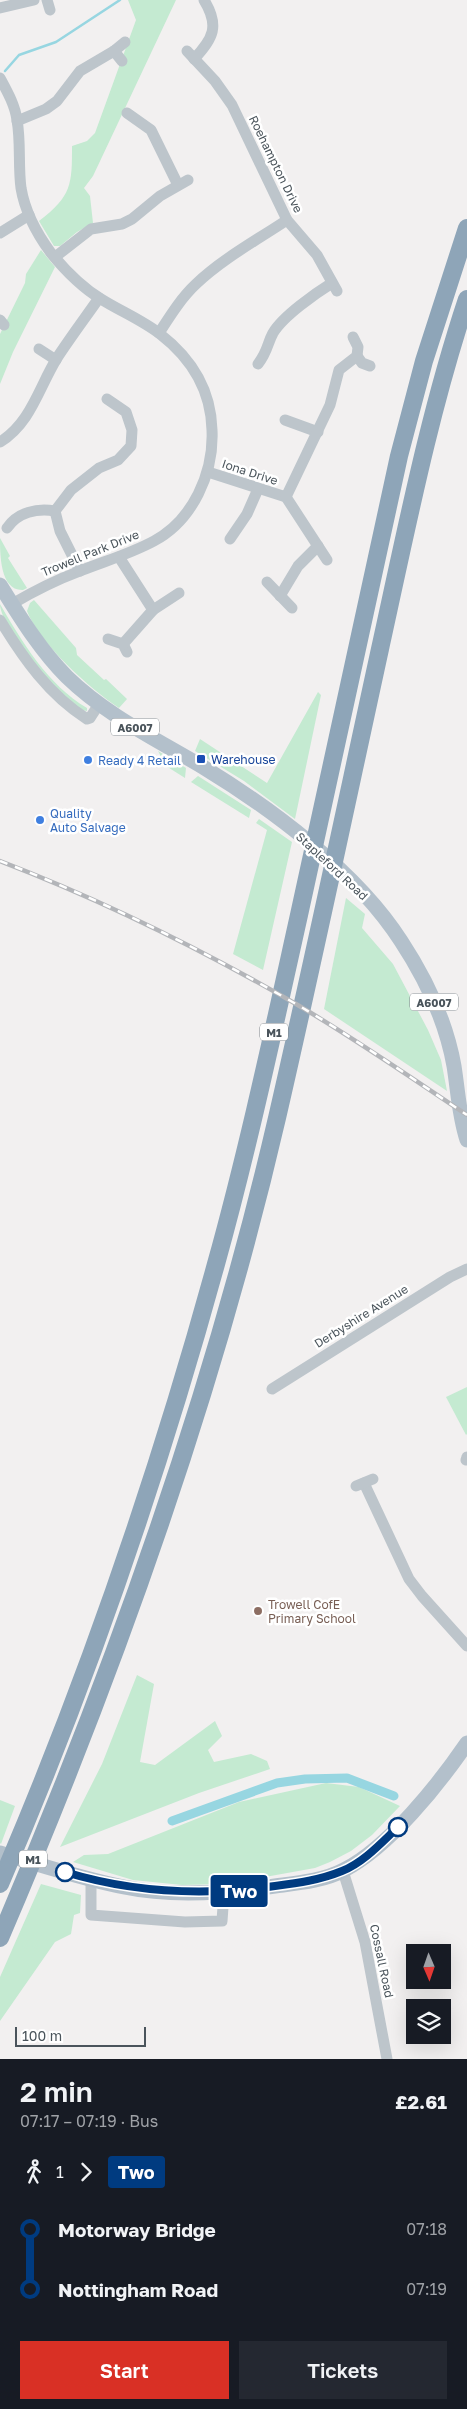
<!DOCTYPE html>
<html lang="en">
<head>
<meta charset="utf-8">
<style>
	body { margin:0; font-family:"Golos Text",sans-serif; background:#242831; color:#f1f3f6; height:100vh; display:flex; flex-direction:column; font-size:19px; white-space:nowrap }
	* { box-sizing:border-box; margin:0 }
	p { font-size:16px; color:#9ea1a6 }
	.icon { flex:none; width:28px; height:28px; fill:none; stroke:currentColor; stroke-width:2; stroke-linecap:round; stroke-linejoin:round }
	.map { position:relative; height:2059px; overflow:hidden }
	.drawer { display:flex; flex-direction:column; background:#171b24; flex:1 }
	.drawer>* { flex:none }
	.badge { padding:0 10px; border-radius:4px; font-size:18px; line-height:32px }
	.needle { width:32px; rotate:178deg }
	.buttons { position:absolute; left:406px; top:1944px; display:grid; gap:10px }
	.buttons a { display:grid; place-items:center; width:45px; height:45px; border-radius:0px; background:#171b24; box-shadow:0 5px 20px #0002; font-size:25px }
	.scale { position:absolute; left:15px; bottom:12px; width:131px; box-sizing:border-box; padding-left:5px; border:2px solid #4a545b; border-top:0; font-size:14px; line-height:18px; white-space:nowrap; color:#4a545b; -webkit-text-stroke:4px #fff; paint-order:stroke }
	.map>.badge { position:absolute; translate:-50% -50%; box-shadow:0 0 0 2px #fff }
	.legs { display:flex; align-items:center; gap:8px; height:55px; padding:0 20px; font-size:16px }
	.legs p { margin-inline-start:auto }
	.summary { display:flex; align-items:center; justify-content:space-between; height:85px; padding:0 20px }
	h1 { font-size:28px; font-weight:600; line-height:38px }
	.action { display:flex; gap:10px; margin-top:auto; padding:10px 20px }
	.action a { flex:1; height:58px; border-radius:0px; background:#d93025; color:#fff; font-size:20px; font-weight:600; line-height:58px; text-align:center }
	.action a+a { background:#242831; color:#f1f3f6 }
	ul { padding:0 20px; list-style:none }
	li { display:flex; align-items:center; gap:18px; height:60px; font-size:19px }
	li i { display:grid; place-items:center; width:8px; height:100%; margin:0 6px; background:currentColor }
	li i::after { content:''; width:12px; height:12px; margin:-6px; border:4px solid; border-radius:50%; background:#171b24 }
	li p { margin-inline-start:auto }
	li:first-child i { background:linear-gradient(#0000 50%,currentColor 0) }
	li:last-child i { background:linear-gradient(currentColor 50%,#0000 0) }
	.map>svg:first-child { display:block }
	.green { fill:#c4ead1 }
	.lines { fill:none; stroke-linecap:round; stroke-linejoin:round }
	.stream { stroke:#97d6e1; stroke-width:2.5 }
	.canal { stroke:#97d6e1; stroke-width:9 }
	.minor { stroke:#bdc5cb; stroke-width:11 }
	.major { stroke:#b3c0cb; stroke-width:15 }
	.highway { stroke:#8ea5b8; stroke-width:18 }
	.rail-casing { stroke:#b3b5b9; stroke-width:4.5 }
	.rail { stroke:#fff; stroke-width:2.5; stroke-dasharray:8; stroke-linecap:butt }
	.line-1-casing { stroke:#fff; stroke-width:11 }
	.line-1 { stroke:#003b80; stroke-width:8 }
	.transit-dot { fill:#1a4fb4; stroke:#fff; stroke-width:2 }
	.shop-dot { fill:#3f7fe0; stroke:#fff; stroke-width:2 }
	.education-dot { fill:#8d6e63; stroke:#fff; stroke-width:2 }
	.stop-1-dot { fill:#fff; stroke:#003b80; stroke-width:2.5 }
	.labels { text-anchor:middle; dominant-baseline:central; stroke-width:5; stroke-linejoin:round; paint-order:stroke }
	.shield { fill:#fff; stroke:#80878c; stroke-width:1 }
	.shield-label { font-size:11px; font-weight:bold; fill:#4a545b }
	.street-label { font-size:12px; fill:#4a545b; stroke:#fff }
	.transit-label { font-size:12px; fill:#164399; stroke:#fff; text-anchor:start }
	.shop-label { font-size:12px; fill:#366cbe; stroke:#fff; text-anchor:start }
	.education-label { font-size:12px; fill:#785e54; stroke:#fff; text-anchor:start }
</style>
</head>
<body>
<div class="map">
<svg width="467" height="2059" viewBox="0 0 467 2059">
	<rect width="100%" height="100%" fill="#f2f0f0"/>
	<g class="green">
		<path d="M128 0H176L93 176 84 188 90 196 93 223 77 232 60 246H54L39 221C72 196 72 184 72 146L87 141 95 133 136 20Z"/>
		<polygon points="41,250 55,267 13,352 0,384 0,334 25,283 26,274"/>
		<path d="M0 538 10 556 8 558 27 588 23 590C0 591 0 554 0 538Z"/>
		<path d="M34 600 76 648 77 655 104 680 106 679 127 699 119 708C91 690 39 643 27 611L30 603Z"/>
		<path d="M0 604C22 642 48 685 87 708V711C64 707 0 628 0 604Z"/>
		<polygon points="318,692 321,695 295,819 244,781 195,751 200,739 267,783"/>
		<polygon points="158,751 186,768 185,778 166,766"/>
		<polygon points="198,776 251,810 249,818 191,782"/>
		<polygon points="259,819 292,842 263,970 233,954 267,830 256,823"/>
		<polygon points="346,898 365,914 362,928 393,964 428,1030 441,1060 447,1091 324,1009"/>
		<polygon points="467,1387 467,1434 466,1435 446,1397"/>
		<polygon points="137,1675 154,1684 140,1762 155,1765 215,1721 222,1736 208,1750 214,1762 251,1754 267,1761 270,1769 199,1793 60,1847 102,1764"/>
		<polygon points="326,1783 359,1787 400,1806 372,1835 351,1851 330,1862 315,1868 227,1884 182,1885 133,1880 73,1862 84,1855 108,1854 239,1802"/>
		<polygon points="0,1800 15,1806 1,1844 0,1843"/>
		<polygon points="41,1884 81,1895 80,1913 74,1915 71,1934 55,1942 0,2021 0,1977"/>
	</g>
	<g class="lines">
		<polyline class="stream" points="5,71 19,55 56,42 120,0"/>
		<polyline class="canal" points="172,1821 277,1783 305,1779 347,1778 394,1796"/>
		<g class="minor">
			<polyline points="47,0 50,10"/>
			<polyline points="0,8 34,0"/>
			<polyline points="114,51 125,42"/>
			<polyline points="187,51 215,81 232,105 287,220 317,255 337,291"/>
			<path d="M194 59C213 39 220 26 204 0"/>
			<path d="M0 78C7 91 15 105 17 120 21 142 18 166 21 188 25 212 37 234 51 253 64 269 83 288 101 299 120 311 142 320 160 334 191 358 211 390 212 430 214 473 193 520 154 541 130 554 105 561 80 571 56 580 34 591 12 604"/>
			<polyline points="127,113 151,130 178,185"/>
			<polyline points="17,121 46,109 57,101 80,71 114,51 122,61"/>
			<polyline points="0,233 29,215"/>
			<polyline points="55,257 91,229 122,224 132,219 160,196 188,180"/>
			<polyline points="0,320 4,325"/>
			<path d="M159 333C170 316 181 298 196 284 222 259 257 240 287 220"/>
			<polyline points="39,349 56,360"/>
			<polyline points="357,356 362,363 370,366"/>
			<path d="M258 364C268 351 267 344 273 333 283 316 316 293 332 283"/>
			<polyline points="285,420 318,432"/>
			<path d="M0 442C31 423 39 387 57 358 70 338 85 318 99 298"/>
			<polyline points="208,472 286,497 327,560"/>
			<polyline points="286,497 330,405 339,370 357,356 358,347 353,337"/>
			<path d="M7 528C18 512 37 508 55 511"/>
			<polyline points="230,539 247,514 258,489"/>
			<polyline points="119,557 153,610"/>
			<polyline points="80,571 60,531 55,511 71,490 99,468 118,460 131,446 132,430 126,412 107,399"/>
			<polyline points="267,582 292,608"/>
			<polyline points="280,596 298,566 318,546"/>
			<path d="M0 620C23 658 49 695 87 719L90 718 99 704"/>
			<polyline points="108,639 123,644 127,652"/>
			<polyline points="123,644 153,610 179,593"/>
			<polyline points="272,1389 450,1277 467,1269"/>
			<polyline points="466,1460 467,1457"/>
			<polyline points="364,1483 409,1579 422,1596 467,1646"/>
			<polyline points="356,1486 373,1479"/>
			<polyline points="343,1871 365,1942 387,2059"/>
			<polyline points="91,1880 91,1915 185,1922 222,1921 224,1893"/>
		</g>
		<g class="major">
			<path d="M0 585C20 617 40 650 67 677 106 715 156 739 203 767 272 809 357 872 401 941 426 979 446 1021 454 1066 458 1091 459 1116 467 1140"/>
			<path d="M0 1853C41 1865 82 1879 124 1887 171 1897 227 1893 275 1886 298 1883 323 1881 344 1870 389 1847 439 1784 467 1743"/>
		</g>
		<g class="highway">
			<path d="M0 1884C86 1684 158 1475 216 1264 248 1149 273 1032 299 915 332 762 365 609 399 456L424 361 467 228"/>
			<path d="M0 1938C114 1672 212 1399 277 1118 313 962 346 805 380 649 406 531 429 413 467 299"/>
		</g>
		<defs>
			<path id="rail" d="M0 861C102 900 201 949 296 1004 354 1038 410 1077 467 1115"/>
		</defs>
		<use href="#rail" class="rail-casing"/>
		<use href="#rail" class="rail"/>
	</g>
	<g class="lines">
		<defs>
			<path id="line-1" d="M65 1872C134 1893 204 1896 275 1886 298 1883 320 1880 342 1871 364 1862 381 1843 398 1827"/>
		</defs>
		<use href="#line-1" class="line-1-casing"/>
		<use href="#line-1" class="line-1"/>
	</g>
	<rect class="transit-dot" x="196" y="754" width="10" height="10" rx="2.5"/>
	<g class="shop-dot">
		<circle cx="88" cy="760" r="5"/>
		<circle cx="40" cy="820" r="5"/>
	</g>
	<circle class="education-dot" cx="258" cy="1611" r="5"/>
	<g class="stop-1-dot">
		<circle cx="398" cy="1827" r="9"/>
		<circle cx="65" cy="1872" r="9"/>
	</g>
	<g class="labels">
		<g class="shield">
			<rect x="111" y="718.5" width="48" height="17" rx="4"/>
			<rect x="410" y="993.5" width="48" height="17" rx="4"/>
			<rect x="260" y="1023.5" width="28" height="17" rx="4"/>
			<rect x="19" y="1850.5" width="28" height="17" rx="4"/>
		</g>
		<g class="shield-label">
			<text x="135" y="727">A6007</text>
			<text x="434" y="1002">A6007</text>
			<text x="274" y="1032">M1</text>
			<text x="33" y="1859">M1</text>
		</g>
		<g class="street-label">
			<text transform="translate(276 164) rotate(64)">Roehampton Drive</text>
			<text transform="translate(250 472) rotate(18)">Iona Drive</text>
			<text transform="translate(90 553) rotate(-22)">Trowell Park Drive</text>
			<text transform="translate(332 866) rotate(43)">Stapleford Road</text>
			<text transform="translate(361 1316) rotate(-32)">Derbyshire Avenue</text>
			<text transform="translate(382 1961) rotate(78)">Cossall Road</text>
		</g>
		<g class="transit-label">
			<text x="211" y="759">Warehouse</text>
		</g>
		<g class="shop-label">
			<text x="98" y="760">Ready 4 Retail</text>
			<text x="50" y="813">Quality<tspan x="50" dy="14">Auto Salvage</tspan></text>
		</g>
		<g class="education-label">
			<text x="268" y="1604">Trowell CofE<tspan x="268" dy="14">Primary School</tspan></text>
		</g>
	</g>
</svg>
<div class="buttons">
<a><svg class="needle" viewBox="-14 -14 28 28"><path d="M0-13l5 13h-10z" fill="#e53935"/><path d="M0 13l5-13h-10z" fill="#9ea1a6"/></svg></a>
<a><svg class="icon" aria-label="layers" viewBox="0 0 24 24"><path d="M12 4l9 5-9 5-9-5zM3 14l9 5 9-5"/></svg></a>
</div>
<div class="scale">100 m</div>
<b class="badge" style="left:239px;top:1891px;background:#003b80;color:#fff">Two</b>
</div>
<section class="drawer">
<div class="summary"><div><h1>2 min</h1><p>07:17 – 07:19 · Bus</p></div><b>£2.61</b></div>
<div class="legs"><svg class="icon" aria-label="walk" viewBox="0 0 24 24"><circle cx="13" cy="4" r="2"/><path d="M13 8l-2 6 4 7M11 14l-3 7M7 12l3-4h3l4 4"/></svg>1<svg class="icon" aria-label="forward" viewBox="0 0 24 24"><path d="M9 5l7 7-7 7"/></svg><b class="badge" style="background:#003b80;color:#fff">Two</b></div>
<ul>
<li><i style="color:#003b80"></i><b>Motorway Bridge</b><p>07:18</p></li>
<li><i style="color:#003b80"></i><b>Nottingham Road</b><p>07:19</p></li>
</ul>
<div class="action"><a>Start</a><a>Tickets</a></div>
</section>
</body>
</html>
